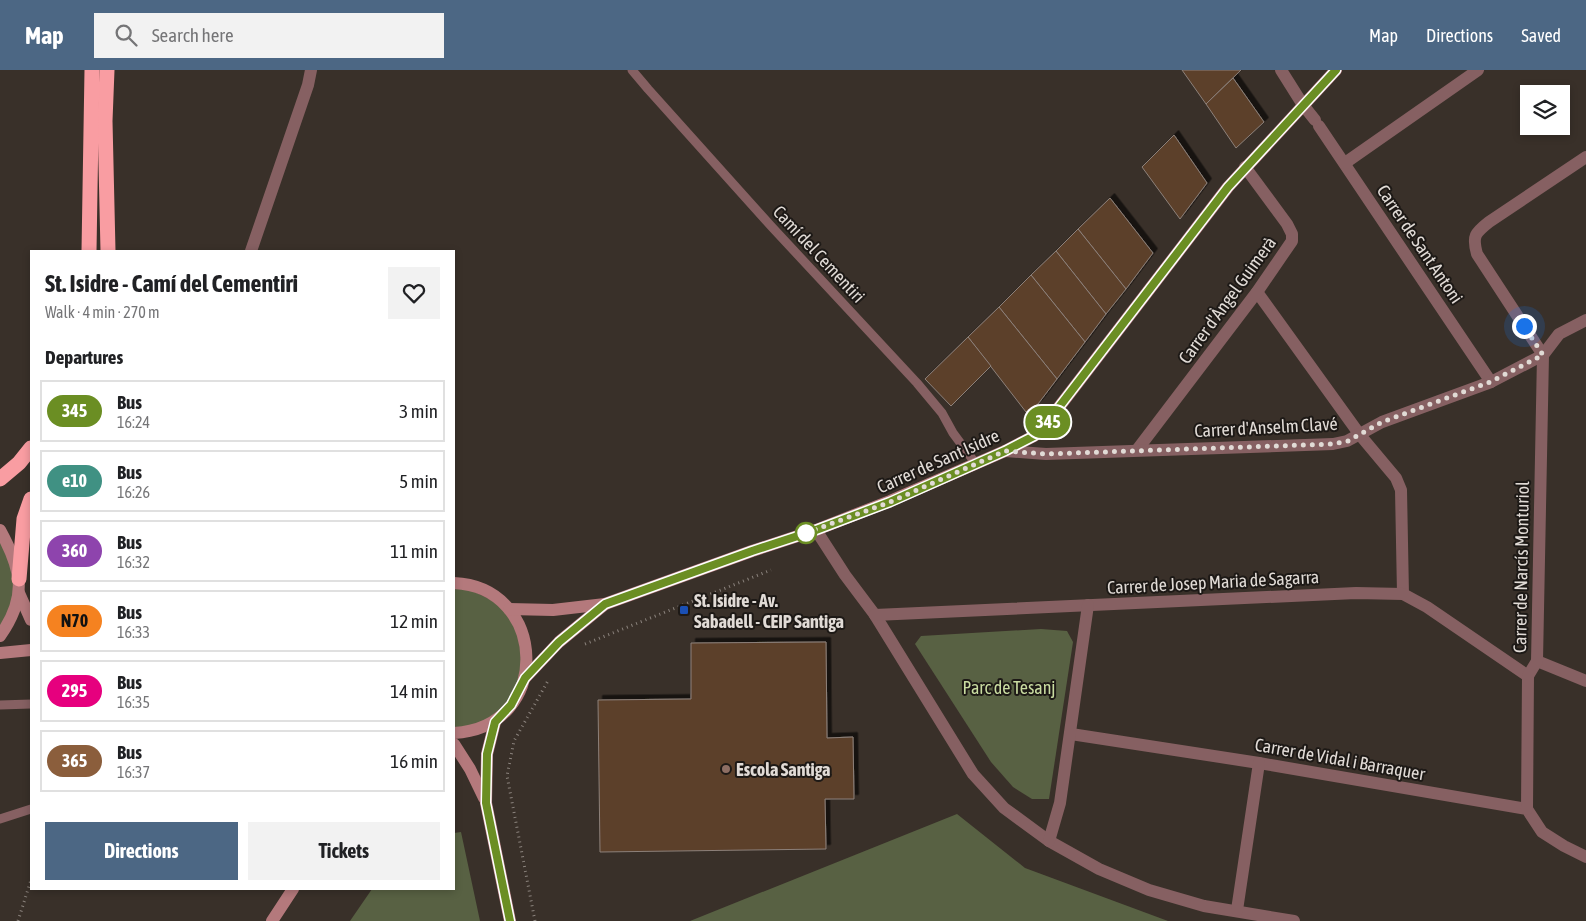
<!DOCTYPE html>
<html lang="en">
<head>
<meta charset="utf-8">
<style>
	body { margin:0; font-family:"Asap Condensed",sans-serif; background:#f2f2f2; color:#202124; height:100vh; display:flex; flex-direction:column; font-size:19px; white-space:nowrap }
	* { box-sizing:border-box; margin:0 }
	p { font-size:16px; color:#757577 }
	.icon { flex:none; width:28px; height:28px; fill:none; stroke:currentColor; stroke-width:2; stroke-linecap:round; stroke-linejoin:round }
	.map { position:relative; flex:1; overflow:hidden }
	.details { position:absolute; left:30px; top:180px; width:425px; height:640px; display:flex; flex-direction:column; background:#fff; border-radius:0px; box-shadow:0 2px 8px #0003 }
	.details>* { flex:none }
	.badge { padding:0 10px; border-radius:16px; font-size:18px; line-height:32px }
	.controls { position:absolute; left:1520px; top:15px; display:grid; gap:10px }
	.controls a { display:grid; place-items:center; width:50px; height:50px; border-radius:0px; background:#fff; box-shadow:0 2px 8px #0003; font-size:25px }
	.you { position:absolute; width:25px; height:25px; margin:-12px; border:4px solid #fff; border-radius:50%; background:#1a73e8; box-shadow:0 0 0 8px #1a73e833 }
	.map>.badge { position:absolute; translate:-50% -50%; box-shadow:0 0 0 2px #fff }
	h2 { padding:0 15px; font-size:19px; line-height:45px }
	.round { display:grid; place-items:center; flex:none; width:52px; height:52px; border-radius:0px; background:#f2f2f2 }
	.overview { display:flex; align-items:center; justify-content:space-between; height:85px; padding:0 15px }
	h1 { font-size:24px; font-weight:700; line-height:38px }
	.cta { display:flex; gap:10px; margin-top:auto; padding:10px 15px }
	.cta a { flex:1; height:58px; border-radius:0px; background:#4c6784; color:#fff; font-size:20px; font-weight:700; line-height:58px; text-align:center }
	.cta a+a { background:#f2f2f2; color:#202124 }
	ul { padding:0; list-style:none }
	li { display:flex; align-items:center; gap:15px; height:62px; margin:0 10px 8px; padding:0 5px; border:2px solid #e0e0e0; border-radius:0px }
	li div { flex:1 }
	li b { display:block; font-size:19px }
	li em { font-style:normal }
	li .badge { min-width:55px; font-weight:700; text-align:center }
	header { display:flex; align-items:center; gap:30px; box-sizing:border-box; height:70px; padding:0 25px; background:#4c6784; color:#fff }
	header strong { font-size:24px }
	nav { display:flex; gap:28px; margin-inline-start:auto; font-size:18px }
	.search { width:350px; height:45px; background:#f2f2f2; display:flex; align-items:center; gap:12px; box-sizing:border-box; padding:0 18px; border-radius:0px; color:#757577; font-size:19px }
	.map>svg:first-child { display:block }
	.green { fill:#586143 }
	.building { fill:#5b3f2b; stroke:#8d817a; filter:url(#shadow) }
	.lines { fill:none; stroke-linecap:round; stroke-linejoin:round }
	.path { stroke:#8b837d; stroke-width:3; stroke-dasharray:1 4; stroke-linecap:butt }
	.lane { stroke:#866062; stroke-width:9 }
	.street { stroke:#866062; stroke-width:12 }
	.secondary { stroke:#b4797c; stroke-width:12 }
	.highway { stroke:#f99da2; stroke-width:15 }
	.line-casing { stroke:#fff; stroke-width:11 }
	.line { stroke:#6b8e23; stroke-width:8 }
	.walk { stroke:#e1dbd6; stroke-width:5; stroke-dasharray:0 9 }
	.stop-dot { fill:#fff; stroke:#6b8e23; stroke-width:2.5 }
	.transit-dot { fill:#1a4fb4; stroke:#1d1916; stroke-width:2 }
	.education-dot { fill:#8d6e63; stroke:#1d1916; stroke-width:2 }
	.labels { text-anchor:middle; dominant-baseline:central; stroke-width:4; stroke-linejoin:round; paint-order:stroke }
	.street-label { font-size:18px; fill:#e1dbd6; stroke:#1d1916 }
	.poi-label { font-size:18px; font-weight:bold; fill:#e1dbd6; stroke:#1d1916; text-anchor:start }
	.park-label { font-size:18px; fill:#c9dca1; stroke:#1d1916 }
</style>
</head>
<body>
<header>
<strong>Map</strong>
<div class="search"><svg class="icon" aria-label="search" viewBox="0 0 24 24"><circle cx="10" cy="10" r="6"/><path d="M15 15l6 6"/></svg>Search here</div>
<nav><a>Map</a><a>Directions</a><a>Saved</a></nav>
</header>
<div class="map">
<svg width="1586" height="851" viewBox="0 0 1586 851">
	<defs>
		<filter id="shadow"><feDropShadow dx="4.5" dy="-4.5" stdDeviation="0" flood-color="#0009"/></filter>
	</defs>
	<rect width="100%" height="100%" fill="#393029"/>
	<g class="green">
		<polygon points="0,460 19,509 0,566"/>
		<polygon points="455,512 509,539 527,592 503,643 454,663 454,513"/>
		<polygon points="1041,559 1067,561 1073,572 1049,729 1032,729 1013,717 991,692 915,574 921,566"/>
		<polygon points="957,744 1025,798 1168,851 690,851"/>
		<polygon points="461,762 480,851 350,851 372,819 454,819 454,763"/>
	</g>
	<g class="building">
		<polygon points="1182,0 1241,0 1206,34"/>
		<polygon points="1233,8 1264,52 1236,78 1206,34"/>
		<polygon points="1174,65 1207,113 1180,149 1142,97"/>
		<polygon points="1110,128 1153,183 1126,219 1078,159"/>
		<polygon points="1078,159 1126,219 1106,244 1056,181"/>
		<polygon points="1056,181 1106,244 1085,272 1031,205"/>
		<polygon points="1031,205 1085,272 1057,309 999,237"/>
		<polygon points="999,237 1057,309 1038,334 1026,342 968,267"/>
		<polygon points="968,267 991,296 951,336 925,309"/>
		<polygon points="826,572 827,668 853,667 854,729 825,729 826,779 600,782 598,630 691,629 691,573"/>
	</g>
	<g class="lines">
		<g class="path">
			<polyline points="585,574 771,500"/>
			<polyline points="18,851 31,810"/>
			<polyline points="535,851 507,706 514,671 549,609"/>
		</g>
		<g class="lane">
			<polyline points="632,0 648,19 771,156 917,313 942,343 953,363 976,394"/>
			<polyline points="0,635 31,634"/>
			<polyline points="0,749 31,739"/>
		</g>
		<g class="street">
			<polyline points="1281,0 1303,35 1315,50"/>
			<polyline points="1319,56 1491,312"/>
			<polyline points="1345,93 1478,0"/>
			<polyline points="251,181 308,15 311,0"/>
			<polyline points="1257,222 1360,365 1396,408 1401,420 1403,524"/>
			<path d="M1543 285 1477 184C1472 166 1475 163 1489 152L1586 87"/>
			<polyline points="1137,380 1257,222 1292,171 1292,164 1287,154 1245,97"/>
			<polyline points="1005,381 1046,384 1333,374 1347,371 1382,352 1491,312 1543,285 1559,264 1586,250"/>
			<polyline points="816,460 845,505 875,545 973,704 1004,738 1049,771 1099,799 1149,820 1204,836 1294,851"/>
			<polyline points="875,545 1356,523 1403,524 1427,537 1528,606"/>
			<polyline points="1537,591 1586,611"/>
			<polyline points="1071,664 1259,693 1527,739 1542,762 1564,776 1586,787"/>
			<polyline points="1527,739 1528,606 1537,591 1543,285"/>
			<polyline points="1049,771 1060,733 1088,535"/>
			<polyline points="1237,840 1259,693"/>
		</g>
		<g class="secondary">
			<path d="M0 460C22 500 28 526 0 566"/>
			<path d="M454 513C548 517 553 658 454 663"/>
			<polyline points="19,523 31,550"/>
			<polyline points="509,539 553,540 605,534 752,481 816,460 890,431 1005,381 1034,366 1046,354 1228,117 1336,0"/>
			<polyline points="0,583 31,580"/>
			<polyline points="525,608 559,572 605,534"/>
			<polyline points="495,652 487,684 486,733 510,851"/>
			<polyline points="454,674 470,699 484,728"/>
			<polyline points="272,851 293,819"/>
		</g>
		<g class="highway">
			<polyline points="107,0 105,51 108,181"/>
			<polyline points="89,181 92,0"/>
			<polyline points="0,409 19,393 31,378"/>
			<polyline points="19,509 24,449 31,429"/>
		</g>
	</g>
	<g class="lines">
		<defs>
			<polyline id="line" points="510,851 486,733 487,684 495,652 511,635 525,608 559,572 605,534 752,481 816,460 890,432 1005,381 1034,366 1046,354 1228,117 1336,0"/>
		</defs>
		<use href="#line" class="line-casing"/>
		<use href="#line" class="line"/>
		<polyline class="walk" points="806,463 798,466 890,432 1005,381 1046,384 1333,374 1348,371 1382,352 1490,312 1543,285 1524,256"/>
	</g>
	<circle class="stop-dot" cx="806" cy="463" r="10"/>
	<rect class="transit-dot" x="679" y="535" width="10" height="10" rx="2.5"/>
	<circle class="education-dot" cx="726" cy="699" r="5"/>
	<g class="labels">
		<g class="street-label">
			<text transform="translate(1420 174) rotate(56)">Carrer de Sant Antoni</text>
			<text transform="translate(819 184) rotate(47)">Camí del Cementiri</text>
			<text transform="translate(1227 230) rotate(-54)">Carrer d'Àngel Guimerà</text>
			<text transform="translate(1266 357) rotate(-3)">Carrer d'Anselm Clavé</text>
			<text transform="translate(938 391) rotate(-24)">Carrer de Sant Isidre</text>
			<text transform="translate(1521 497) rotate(-89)">Carrer de Narcís Monturiol</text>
			<text transform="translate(1213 512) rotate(-3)">Carrer de Josep Maria de Sagarra</text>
			<text transform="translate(1340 689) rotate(10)">Carrer de Vidal i Barraquer</text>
		</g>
		<g class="poi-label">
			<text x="694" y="530">St. Isidre - Av.<tspan x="694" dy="21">Sabadell - CEIP Santiga</tspan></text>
			<text x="736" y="699">Escola Santiga</text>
		</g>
		<g class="park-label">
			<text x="1009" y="617">Parc de Tesanj</text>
		</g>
	</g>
</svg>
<div class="controls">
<a><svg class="icon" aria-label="layers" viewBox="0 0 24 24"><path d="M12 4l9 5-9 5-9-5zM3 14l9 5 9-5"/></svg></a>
</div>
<div class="you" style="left:1524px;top:256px"></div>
<b class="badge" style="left:1048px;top:352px;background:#6b8e23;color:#fff">345</b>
<section class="details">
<div class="overview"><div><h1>St. Isidre - Camí del Cementiri</h1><p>Walk · 4 min · 270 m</p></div><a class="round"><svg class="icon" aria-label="heart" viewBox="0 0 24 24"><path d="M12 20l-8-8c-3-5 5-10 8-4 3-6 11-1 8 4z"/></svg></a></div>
<h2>Departures</h2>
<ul>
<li><span class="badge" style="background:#6b8e23;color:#fff">345</span><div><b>Bus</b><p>16:24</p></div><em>3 min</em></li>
<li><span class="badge" style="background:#409183;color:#fff">e10</span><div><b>Bus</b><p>16:26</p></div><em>5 min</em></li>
<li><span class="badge" style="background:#8e44ad;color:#fff">360</span><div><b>Bus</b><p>16:32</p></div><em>11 min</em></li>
<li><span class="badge" style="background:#f58220;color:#111">N70</span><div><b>Bus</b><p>16:33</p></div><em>12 min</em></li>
<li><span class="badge" style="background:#e6007e;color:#fff">295</span><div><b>Bus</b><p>16:35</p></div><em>14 min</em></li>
<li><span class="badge" style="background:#8b5e3c;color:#fff">365</span><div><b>Bus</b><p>16:37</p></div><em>16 min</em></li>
</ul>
<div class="cta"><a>Directions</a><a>Tickets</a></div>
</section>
</div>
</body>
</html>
